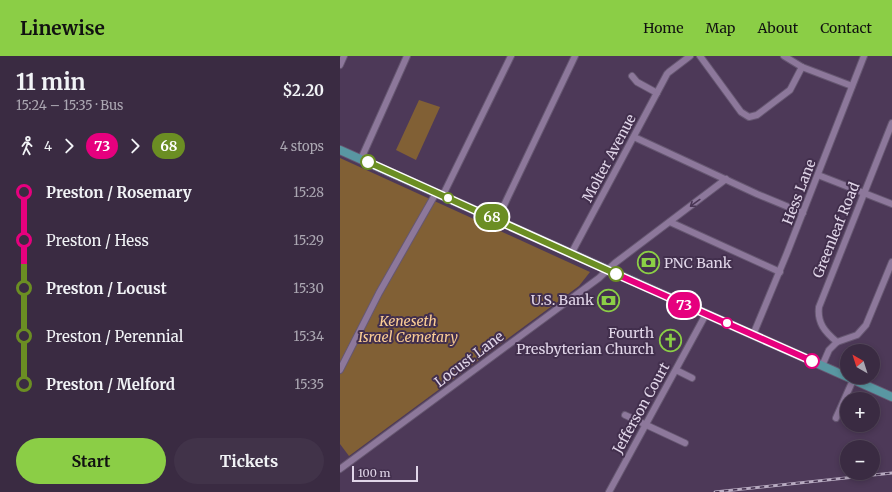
<!DOCTYPE html>
<html lang="en">
<head>
<meta charset="utf-8">
<style>
	body { margin:0; font-family:Merriweather,serif; background:#413349; color:#f1f3f6; height:100vh; display:flex; flex-direction:column; font-size:15px; white-space:nowrap }
	* { box-sizing:border-box; margin:0 }
	p { font-size:13px; color:#aba7b2 }
	.icon { flex:none; width:22px; height:22px; fill:none; stroke:currentColor; stroke-width:2; stroke-linecap:round; stroke-linejoin:round }
	.map { position:relative; flex:1; overflow:hidden }
	.drawer { display:flex; flex-direction:column; background:#3a2b42; width:340px }
	.drawer>* { flex:none }
	.badge { padding:0 8px; border-radius:13px; font-size:14px; line-height:26px }
	.needle { width:26px; rotate:321deg }
	.controls { position:absolute; left:500px; top:288px; display:grid; gap:8px }
	.controls a { display:grid; place-items:center; width:40px; height:40px; border-radius:50%; background:#3a2b42; box-shadow:0 2px 6px #0003,0 0 0 1px #54475b; font-size:20px }
	.scale { position:absolute; left:12px; bottom:10px; width:66px; box-sizing:border-box; padding-left:4px; border:2px solid #e1d6e9; border-top:0; font-size:11px; line-height:14px; white-space:nowrap; color:#e1d6e9; -webkit-text-stroke:3px #422f4d; paint-order:stroke }
	.map>.badge { position:absolute; translate:-50% -50%; box-shadow:0 0 0 2px #fff }
	.legs { display:flex; align-items:center; gap:6px; height:44px; padding:0 16px; font-size:13px }
	.legs p { margin-inline-start:auto }
	.headline { display:flex; align-items:center; justify-content:space-between; height:68px; padding:0 16px }
	h1 { font-size:22px; font-weight:700; line-height:30px }
	.action { display:flex; gap:8px; margin-top:auto; padding:8px 16px }
	.action a { flex:1; height:46px; border-radius:24px; background:#8bce46; color:#111; font-size:16px; font-weight:700; line-height:46px; text-align:center }
	.action a+a { background:#413349; color:#f1f3f6 }
	ul { padding:0 16px; list-style:none }
	li { display:flex; align-items:center; gap:14px; height:48px; font-size:15px }
	li i { display:grid; place-items:center; width:6px; height:100%; margin:0 5px; background:currentColor }
	li i::after { content:''; width:10px; height:10px; margin:-5px; border:3px solid; border-radius:50%; background:#3a2b42 }
	li p { margin-inline-start:auto }
	li:first-child i { background:linear-gradient(#0000 50%,currentColor 0) }
	li:last-child i { background:linear-gradient(currentColor 50%,#0000 0) }
	header { display:flex; align-items:center; gap:24px; box-sizing:border-box; height:56px; padding:0 20px; background:#8bce46; color:#111 }
	header strong { font-size:19px }
	nav { display:flex; gap:22px; margin-inline-start:auto; font-size:14px }
	main { display:flex; flex:1; min-height:0 }
	.map>svg:first-child { display:block }
	.green { fill:#816035 }
	.lines { fill:none; stroke-linecap:round; stroke-linejoin:round }
	.minor-casing { stroke:#665771; stroke-width:8 }
	.major-casing { stroke:#665771; stroke-width:10 }
	.minor { stroke:#8d789b; stroke-width:6 }
	.major { stroke:#5997a2; stroke-width:8 }
	.rail-casing { stroke:#b8abc1; stroke-width:3 }
	.rail { stroke:#422f4d; stroke-width:1.5; stroke-dasharray:4.5; stroke-linecap:butt }
	.oneway { stroke:#4a3655 }
	.line-1-casing { stroke:#fff; stroke-width:9 }
	.line-2-casing { stroke:#fff; stroke-width:9 }
	.line-1 { stroke:#e6007e; stroke-width:6 }
	.line-2 { stroke:#6b8e23; stroke-width:6 }
	.stop-2-dot { fill:#fff; stroke:#6b8e23; stroke-width:2 }
	.stop-1-dot { fill:#fff; stroke:#e6007e; stroke-width:2 }
	.labels { text-anchor:middle; dominant-baseline:central; stroke-width:4; stroke-linejoin:round; paint-order:stroke }
	.street-label { font-size:14px; fill:#e1d6e9; stroke:#422f4d }
	.poi-label { font-size:14px; fill:#e1d6e9; stroke:#422f4d; text-anchor:end }
	.park-label { font-size:14px; font-style:italic; fill:#fcce95; stroke:#422f4d }
</style>
</head>
<body>
<header>
<strong>Linewise</strong>
<nav><a>Home</a><a>Map</a><a>About</a><a>Contact</a></nav>
</header>
<main>
<section class="drawer">
<div class="headline"><div><h1>11 min</h1><p>15:24 – 15:35 · Bus</p></div><b>$2.20</b></div>
<div class="legs"><svg class="icon" aria-label="walk" viewBox="0 0 24 24"><circle cx="13" cy="4" r="2"/><path d="M13 8l-2 6 4 7M11 14l-3 7M7 12l3-4h3l4 4"/></svg>4<svg class="icon" aria-label="forward" viewBox="0 0 24 24"><path d="M9 5l7 7-7 7"/></svg><b class="badge" style="background:#e6007e;color:#fff">73</b><svg class="icon" aria-label="forward" viewBox="0 0 24 24"><path d="M9 5l7 7-7 7"/></svg><b class="badge" style="background:#6b8e23;color:#fff">68</b><p>4 stops</p></div>
<ul>
<li><i style="color:#e6007e"></i><b>Preston / Rosemary</b><p>15:28</p></li>
<li><i style="color:#e6007e"></i><span>Preston / Hess</span><p>15:29</p></li>
<li><i style="color:#6b8e23"></i><b>Preston / Locust</b><p>15:30</p></li>
<li><i style="color:#6b8e23"></i><span>Preston / Perennial</span><p>15:34</p></li>
<li><i style="color:#6b8e23"></i><b>Preston / Melford</b><p>15:35</p></li>
</ul>
<div class="action"><a>Start</a><a>Tickets</a></div>
</section>
<div class="map">
<svg width="552" height="436" viewBox="0 0 552 436">
	<rect width="100%" height="100%" fill="#4d3958"/>
	<g class="green">
		<polygon points="79,44 100,51 76,104 56,94"/>
		<polygon points="0,102 250,216 239,230 9,400 0,388"/>
	</g>
	<g class="lines">
		<defs>
			<g id="minor">
				<polyline points="360,0 401,56 409,61 417,59 450,34 462,11"/>
				<polyline points="444,0 462,11 512,30"/>
				<polyline points="0,9 4,0"/>
				<polyline points="329,16 350,0"/>
				<polyline points="292,20 297,26 317,37"/>
				<polyline points="294,81 417,138 463,157"/>
				<polyline points="21,103 67,0"/>
				<polyline points="478,119 552,148"/>
				<polyline points="103,139 171,0"/>
				<polyline points="157,164 235,0"/>
				<polyline points="330,166 440,216"/>
				<polyline points="231,198 327,18"/>
				<polyline points="413,279 447,197 524,0"/>
				<path d="M497 286C485 276 477 267 479 251L552 67"/>
				<polyline points="482,310 489,294 497,286 517,279 526,269 552,206"/>
				<polyline points="0,314 39,237 96,137"/>
				<polyline points="336,314 352,322"/>
				<polyline points="285,359 345,387"/>
				<polyline points="496,362 513,324"/>
				<polyline points="0,413 259,222 275,207 386,123"/>
				<polyline points="269,436 366,258"/>
			</g>
			<polyline id="major" points="0,94 552,341"/>
		</defs>
		<use href="#minor" class="minor-casing"/>
		<use href="#major" class="major-casing"/>
		<use href="#minor" class="minor"/>
		<use href="#major" class="major"/>
		<defs>
			<polyline id="rail" points="375,436 552,417"/>
		</defs>
		<use href="#rail" class="rail-casing"/>
		<use href="#rail" class="rail"/>
	</g>
	<defs><path id="oneway-shaft" d="M-6 0H5M1.5-3L5.5 0L1.5 3" fill="none" stroke-width="1.6" stroke-linecap="round" stroke-linejoin="round"/></defs>
	<use class="oneway" href="#oneway-shaft" transform="translate(355 147) rotate(144)"/>
	<g class="lines">
		<defs>
			<polyline id="line-1" points="276,218 472,305"/>
			<polyline id="line-2" points="28,106 276,218"/>
		</defs>
		<use href="#line-1" class="line-1-casing"/>
		<use href="#line-2" class="line-2-casing"/>
		<use href="#line-1" class="line-1"/>
		<use href="#line-2" class="line-2"/>
	</g>
	<defs>
		<symbol id="bank-ring" viewBox="-11 -11 22 22"><circle r="9.5" fill="#422f4d" stroke="#8bce46" stroke-width="1.5"/><path d="M-6-4H6V4H-6ZM0-2.3a2.3 2.3 0 1 0 0 4.6a2.3 2.3 0 1 0 0-4.6Z" fill="#8bce46"/></symbol>
		<symbol id="church-ring" viewBox="-11 -11 22 22"><circle r="9.5" fill="#422f4d" stroke="#8bce46" stroke-width="1.5"/><path d="M-1.2-6h2.4v3.5h3.3v2.4h-3.3V6h-2.4V-.1h-3.3v-2.4h3.3Z" fill="#8bce46"/></symbol>
	</defs>
	<g fill-rule="evenodd">
		<use href="#bank-ring" x="296" y="194" width="25" height="25"/>
		<use href="#bank-ring" x="256" y="232" width="25" height="25"/>
		<use href="#church-ring" x="318" y="272" width="25" height="25"/>
	</g>
	<g class="stop-2-dot">
		<circle cx="28" cy="106" r="7"/>
		<circle cx="108" cy="142" r="5"/>
		<circle cx="276" cy="218" r="7"/>
	</g>
	<g class="stop-1-dot">
		<circle cx="387" cy="267" r="5"/>
		<circle cx="472" cy="305" r="7"/>
	</g>
	<g class="labels">
		<g class="street-label">
			<text transform="translate(269 102) rotate(-62)">Molter Avenue</text>
			<text transform="translate(459 136) rotate(-69)">Hess Lane</text>
			<text transform="translate(496 174) rotate(-68)">Greenleaf Road</text>
			<text transform="translate(129 303) rotate(-37)">Locust Lane</text>
			<text transform="translate(301 352) rotate(-61)">Jefferson Court</text>
		</g>
		<g class="poi-label">
			<text x="324" y="207" text-anchor="start">PNC Bank</text>
			<text x="254" y="244">U.S. Bank</text>
			<text x="314" y="277">Fourth<tspan x="314" dy="16">Presbyterian Church</tspan></text>
		</g>
		<g class="park-label">
			<text x="68" y="265">Keneseth<tspan x="68" dy="16">Israel Cemetary</tspan></text>
		</g>
	</g>
</svg>
<div class="controls">
<a><svg class="needle" viewBox="-14 -14 28 28"><path d="M0-13l5 13h-10z" fill="#e53935"/><path d="M0 13l5-13h-10z" fill="#aba7b2"/></svg></a>
<a>+</a>
<a>−</a>
</div>
<div class="scale">100 m</div>
<b class="badge" style="left:344px;top:249px;background:#e6007e;color:#fff">73</b>
<b class="badge" style="left:152px;top:161px;background:#6b8e23;color:#fff">68</b>
</div>
</main>
</body>
</html>
